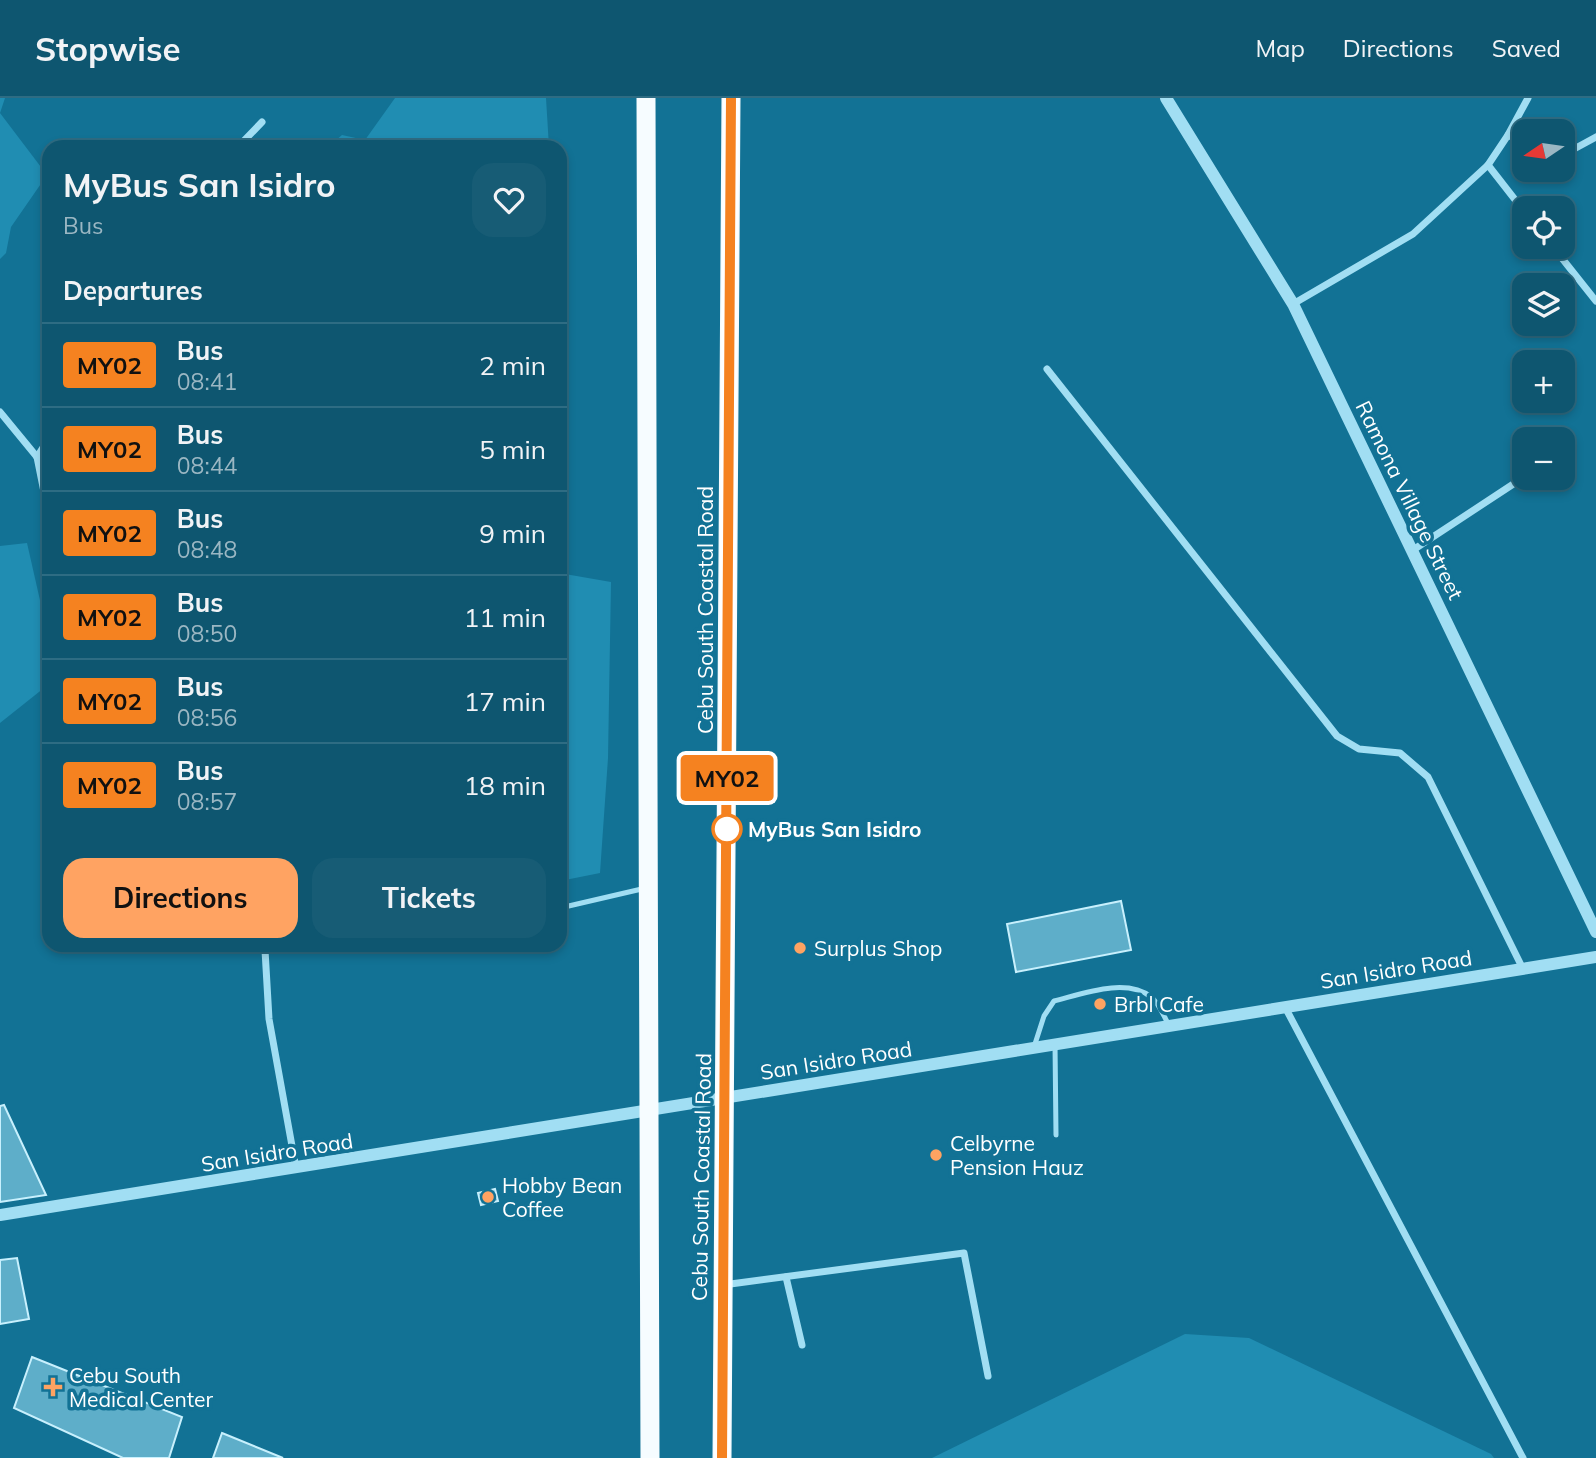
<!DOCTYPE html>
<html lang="en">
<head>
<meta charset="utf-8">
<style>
	body { margin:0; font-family:Mulish,sans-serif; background:#175c75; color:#f1f3f6; height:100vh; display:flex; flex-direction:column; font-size:26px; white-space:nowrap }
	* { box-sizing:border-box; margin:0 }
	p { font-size:23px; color:#9bb7c3 }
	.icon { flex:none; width:38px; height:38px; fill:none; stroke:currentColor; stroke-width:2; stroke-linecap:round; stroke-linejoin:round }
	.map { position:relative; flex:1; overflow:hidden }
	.drawer { position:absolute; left:42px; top:42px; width:525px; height:812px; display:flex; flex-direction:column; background:#0e5670; border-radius:21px; box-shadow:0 4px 10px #0003,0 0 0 2px #2e6c83 }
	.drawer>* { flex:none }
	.badge { padding:0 14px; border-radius:5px; font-size:24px; line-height:46px }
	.needle { width:46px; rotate:257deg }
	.buttons { position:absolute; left:1512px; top:21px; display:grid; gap:14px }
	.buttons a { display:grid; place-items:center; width:63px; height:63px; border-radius:14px; background:#0e5670; box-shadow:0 4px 10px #0003,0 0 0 2px #2e6c83; font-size:35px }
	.map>.badge { position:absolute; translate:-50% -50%; box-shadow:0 0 0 4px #fff }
	h2 { padding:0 21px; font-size:26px; line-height:63px }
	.round { display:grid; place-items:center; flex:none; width:74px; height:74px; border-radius:21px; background:#175c75 }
	.headline { display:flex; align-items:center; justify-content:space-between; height:119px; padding:0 21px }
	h1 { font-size:33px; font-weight:700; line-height:52px }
	.cta { display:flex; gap:14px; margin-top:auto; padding:14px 21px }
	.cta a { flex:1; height:80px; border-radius:21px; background:#ffa362; color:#111; font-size:28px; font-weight:700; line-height:80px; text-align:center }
	.cta a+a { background:#175c75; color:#f1f3f6 }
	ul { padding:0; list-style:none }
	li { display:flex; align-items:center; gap:21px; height:84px; padding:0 21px; border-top:2px solid #2e6c83 }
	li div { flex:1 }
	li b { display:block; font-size:26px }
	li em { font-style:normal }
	li .badge { min-width:77px; font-weight:700; text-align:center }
	header { display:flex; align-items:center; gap:42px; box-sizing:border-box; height:98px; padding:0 35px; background:#0e5670; border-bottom:2px solid #2e6c83 }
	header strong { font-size:33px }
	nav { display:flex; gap:38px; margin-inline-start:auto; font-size:24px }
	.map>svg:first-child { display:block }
	.green { fill:#208db2 }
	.building { fill:#5eaec9; stroke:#c8f0fd; stroke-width:2 }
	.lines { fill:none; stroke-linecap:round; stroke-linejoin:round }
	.service { stroke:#a1def3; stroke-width:5 }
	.minor { stroke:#a1def3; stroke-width:7 }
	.tertiary { stroke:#a1def3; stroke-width:12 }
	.trunk { stroke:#f6fcff; stroke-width:19 }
	.line-casing { stroke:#fff; stroke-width:16 }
	.line { stroke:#f58220; stroke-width:10 }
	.stop-dot { fill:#fff; stroke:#f58220; stroke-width:3.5 }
	.poi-dot { fill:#ffa362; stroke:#127295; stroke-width:2.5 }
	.labels { text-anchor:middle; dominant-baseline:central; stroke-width:7; stroke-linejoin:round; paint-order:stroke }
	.street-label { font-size:21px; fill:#fff; stroke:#127295 }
	.stop-label { font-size:21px; font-weight:bold; fill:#fff; stroke:#127295; text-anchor:start }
	.poi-label { font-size:21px; fill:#fff; stroke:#127295; text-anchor:start }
</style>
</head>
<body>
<header>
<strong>Stopwise</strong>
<nav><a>Map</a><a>Directions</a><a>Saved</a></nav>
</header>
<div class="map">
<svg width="1596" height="1360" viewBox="0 0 1596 1360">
	<rect width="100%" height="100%" fill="#127295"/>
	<g class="green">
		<polygon points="0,0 5,0 0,15 47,77 11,129 6,155 0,161"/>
		<polygon points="395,0 546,0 549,49 328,49 342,37 365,42"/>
		<polygon points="27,445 49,542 49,586 0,625 0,448"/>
		<polygon points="560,463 565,476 611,484 608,660 600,775 560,783"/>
		<polygon points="1185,1236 1249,1240 1491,1356 1494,1360 932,1360"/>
	</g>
	<g class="building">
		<polygon points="1121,803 1131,852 1016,874 1007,826"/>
		<polygon points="4,1007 46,1097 0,1104 0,1008"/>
		<polygon points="495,1091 498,1103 481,1107 478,1095"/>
		<polygon points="17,1160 29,1221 0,1226 0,1162"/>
		<polygon points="32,1259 182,1319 169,1360 123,1360 14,1310"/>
		<polygon points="222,1335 283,1360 213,1360"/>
	</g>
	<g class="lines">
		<g class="service">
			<polyline points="560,810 646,790"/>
			<polyline points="1055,946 1056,1037"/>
			<path d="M1034 949 1044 918 1054 903C1082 896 1126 879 1151 899 1159 905 1164 919 1169 927"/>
		</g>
		<g class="minor">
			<polyline points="1508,37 1524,45"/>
			<polyline points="238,49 262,24"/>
			<polyline points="1563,52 1574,51 1596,39"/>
			<polyline points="1488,67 1524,113"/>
			<polyline points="1553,149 1596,203"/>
			<polyline points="1293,206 1413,136 1488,67 1508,37 1528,0"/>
			<polyline points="1047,271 1337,638 1359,651 1400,655 1428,679 1523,871"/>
			<polyline points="0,314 37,359 49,419"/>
			<polyline points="37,359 49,340"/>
			<polyline points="1413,452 1524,379"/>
			<polyline points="262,847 265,852 269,921 296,1070"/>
			<polyline points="1285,909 1523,1360"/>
			<polyline points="786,1179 802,1247"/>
			<polyline points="723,1187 964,1155 988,1278"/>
		</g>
		<g class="tertiary">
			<polyline points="1166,0 1293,206 1596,834"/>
			<polyline points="0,1117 1596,859"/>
		</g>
		<g class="trunk">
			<polyline points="646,0 650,1360"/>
			<polyline points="722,1360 731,0"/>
		</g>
	</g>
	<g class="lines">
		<defs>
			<polyline id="line" points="722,1360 731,0"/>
		</defs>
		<use href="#line" class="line-casing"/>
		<use href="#line" class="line"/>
	</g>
	<circle class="stop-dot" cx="727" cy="731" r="14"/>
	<g class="poi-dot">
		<circle cx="800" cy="850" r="7"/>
		<circle cx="1100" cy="906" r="7"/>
		<circle cx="936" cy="1057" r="7"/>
		<circle cx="488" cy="1099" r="7"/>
		<path d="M49.5 1278.5h7v7h7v7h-7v7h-7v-7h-7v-7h7z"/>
	</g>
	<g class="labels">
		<g class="street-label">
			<text transform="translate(1410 402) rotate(64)">Ramona Village Street</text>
			<text transform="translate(705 512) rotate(-90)">Cebu South Coastal Road</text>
			<text transform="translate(1396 871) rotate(-9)">San Isidro Road</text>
			<text transform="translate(836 962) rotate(-9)">San Isidro Road</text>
			<text transform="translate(277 1054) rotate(-9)">San Isidro Road</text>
			<text transform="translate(701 1079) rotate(-89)">Cebu South Coastal Road</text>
		</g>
		<g class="stop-label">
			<text x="748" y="731">MyBus San Isidro</text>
		</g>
		<g class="poi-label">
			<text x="814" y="850">Surplus Shop</text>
			<text x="1114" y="906">Brbl Cafe</text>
			<text x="950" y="1045">Celbyrne<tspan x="950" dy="24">Pension Hauz</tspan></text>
			<text x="502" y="1087">Hobby Bean<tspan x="502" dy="24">Coffee</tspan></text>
			<text x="69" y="1277">Cebu South<tspan x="69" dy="24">Medical Center</tspan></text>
		</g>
	</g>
</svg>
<div class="buttons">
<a><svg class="needle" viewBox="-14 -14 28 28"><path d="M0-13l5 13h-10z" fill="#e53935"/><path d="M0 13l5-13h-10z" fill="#9bb7c3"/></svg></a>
<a><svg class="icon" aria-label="locate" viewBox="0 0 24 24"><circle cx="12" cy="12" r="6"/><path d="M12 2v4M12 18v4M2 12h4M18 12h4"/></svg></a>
<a><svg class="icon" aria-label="layers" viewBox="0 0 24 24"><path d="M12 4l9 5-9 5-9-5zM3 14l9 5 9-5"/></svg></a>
<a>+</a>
<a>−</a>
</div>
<b class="badge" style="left:727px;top:680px;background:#f58220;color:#111">MY02</b>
<section class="drawer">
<div class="headline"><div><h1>MyBus San Isidro</h1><p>Bus</p></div><a class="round"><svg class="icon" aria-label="heart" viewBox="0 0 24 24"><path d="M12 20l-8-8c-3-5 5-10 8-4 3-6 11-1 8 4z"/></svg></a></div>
<h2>Departures</h2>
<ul>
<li><span class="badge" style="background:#f58220;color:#111">MY02</span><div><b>Bus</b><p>08:41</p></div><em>2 min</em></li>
<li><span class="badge" style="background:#f58220;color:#111">MY02</span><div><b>Bus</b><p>08:44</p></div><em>5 min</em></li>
<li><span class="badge" style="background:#f58220;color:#111">MY02</span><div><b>Bus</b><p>08:48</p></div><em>9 min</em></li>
<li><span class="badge" style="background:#f58220;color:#111">MY02</span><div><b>Bus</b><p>08:50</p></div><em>11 min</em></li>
<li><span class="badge" style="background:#f58220;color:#111">MY02</span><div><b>Bus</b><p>08:56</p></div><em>17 min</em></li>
<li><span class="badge" style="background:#f58220;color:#111">MY02</span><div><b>Bus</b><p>08:57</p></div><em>18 min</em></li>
</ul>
<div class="cta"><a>Directions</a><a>Tickets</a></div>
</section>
</div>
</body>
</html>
